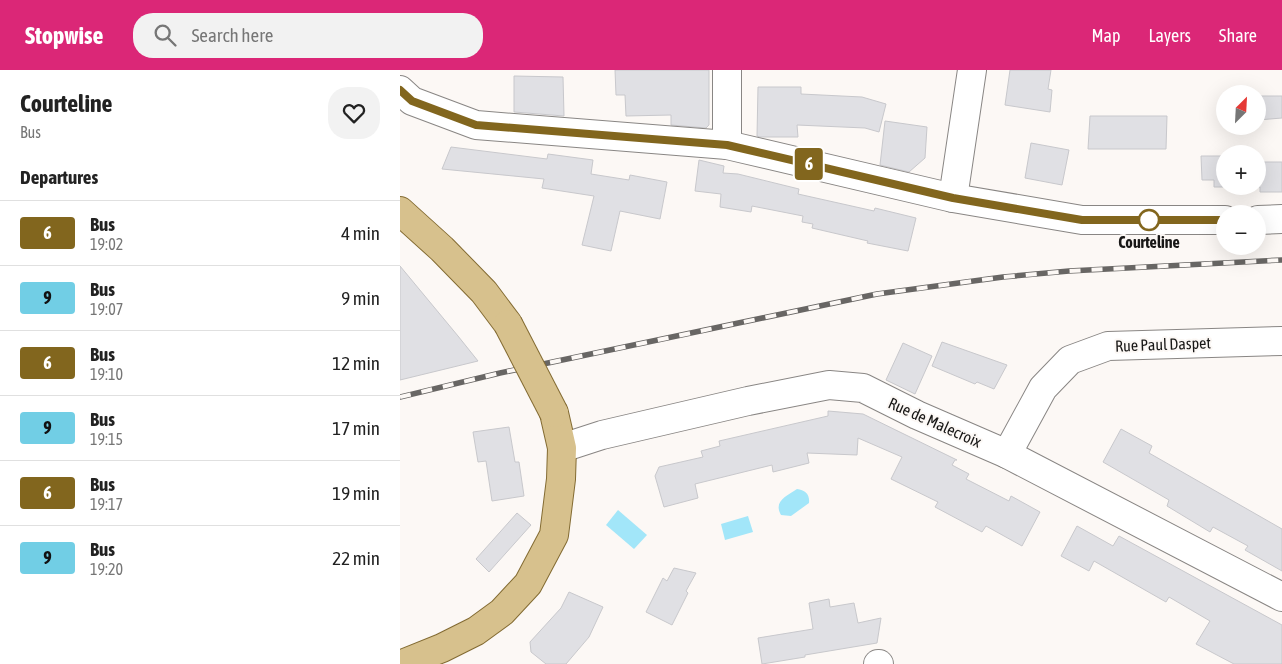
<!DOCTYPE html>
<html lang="en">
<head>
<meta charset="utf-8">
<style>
	body { margin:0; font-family:"Asap Condensed",sans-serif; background:#f2f2f2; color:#222; height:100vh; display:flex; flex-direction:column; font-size:19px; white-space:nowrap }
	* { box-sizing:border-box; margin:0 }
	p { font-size:16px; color:#767676 }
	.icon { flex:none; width:28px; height:28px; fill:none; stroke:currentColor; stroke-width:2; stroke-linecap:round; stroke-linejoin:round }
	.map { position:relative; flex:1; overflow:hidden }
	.side { display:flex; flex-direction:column; background:#fff; width:400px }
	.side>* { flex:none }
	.badge { padding:0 10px; border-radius:4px; font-size:18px; line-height:32px }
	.needle { width:32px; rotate:24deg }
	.controls { position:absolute; left:816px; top:15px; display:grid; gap:10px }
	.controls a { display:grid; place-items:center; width:50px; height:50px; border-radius:50%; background:#fff; box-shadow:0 5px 20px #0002; font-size:25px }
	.map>.badge { position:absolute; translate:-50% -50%; box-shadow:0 0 0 2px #fff }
	h2 { padding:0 20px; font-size:19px; line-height:45px }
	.round { display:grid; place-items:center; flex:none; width:52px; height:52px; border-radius:20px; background:#f2f2f2 }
	.headline { display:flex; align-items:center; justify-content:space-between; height:85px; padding:0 20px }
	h1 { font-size:24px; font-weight:700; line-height:38px }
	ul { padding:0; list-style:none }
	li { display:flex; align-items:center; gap:15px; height:65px; padding:0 20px; border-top:1px solid #e0e0e0 }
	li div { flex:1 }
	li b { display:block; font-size:19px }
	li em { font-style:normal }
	li .badge { min-width:55px; font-weight:700; text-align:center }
	header { display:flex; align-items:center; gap:30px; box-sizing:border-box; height:70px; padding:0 25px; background:#db2777; color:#fff }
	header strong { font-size:24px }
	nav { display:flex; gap:28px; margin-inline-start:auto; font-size:18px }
	.search { width:350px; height:45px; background:#f2f2f2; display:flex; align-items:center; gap:12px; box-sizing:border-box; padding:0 18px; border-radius:20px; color:#767676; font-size:19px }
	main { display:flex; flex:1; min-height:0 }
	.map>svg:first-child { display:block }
	.water { fill:#a2e6f9 }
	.building { fill:#e0e0e4; stroke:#c8c8cc }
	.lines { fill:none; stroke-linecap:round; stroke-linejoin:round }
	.minor-casing { stroke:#898684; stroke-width:30 }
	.major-casing { stroke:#836b32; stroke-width:30 }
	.minor { stroke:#fff; stroke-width:28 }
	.major { stroke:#d7c18d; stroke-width:28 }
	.rail-casing { stroke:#686664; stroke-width:5.5 }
	.rail { stroke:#fcf8f5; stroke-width:4; stroke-dasharray:11; stroke-linecap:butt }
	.major-bridge-casing { stroke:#836b32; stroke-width:30; stroke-linecap:butt }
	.major-bridge { stroke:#d7c18d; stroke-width:28 }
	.line-casing { stroke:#fff; stroke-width:11 }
	.line { stroke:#82661e; stroke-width:8 }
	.stop-dot { fill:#fff; stroke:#82661e; stroke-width:2.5 }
	.labels { text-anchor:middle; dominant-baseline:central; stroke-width:4; stroke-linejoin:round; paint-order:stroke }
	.stop-label { font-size:16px; font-weight:bold; fill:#181716; stroke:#fcf8f5 }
	.street-label { font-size:16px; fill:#181716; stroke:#fcf8f5 }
</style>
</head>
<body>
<header>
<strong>Stopwise</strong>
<div class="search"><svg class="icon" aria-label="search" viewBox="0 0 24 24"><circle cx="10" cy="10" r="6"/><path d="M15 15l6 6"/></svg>Search here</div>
<nav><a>Map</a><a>Layers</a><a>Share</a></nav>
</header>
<main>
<section class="side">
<div class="headline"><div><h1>Courteline</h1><p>Bus</p></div><a class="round"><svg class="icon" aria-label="heart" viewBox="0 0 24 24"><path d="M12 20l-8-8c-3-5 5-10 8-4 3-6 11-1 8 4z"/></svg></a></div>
<h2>Departures</h2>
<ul>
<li><span class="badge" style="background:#82661e;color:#fff">6</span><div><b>Bus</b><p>19:02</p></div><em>4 min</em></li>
<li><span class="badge" style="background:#71cee5;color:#111">9</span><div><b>Bus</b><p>19:07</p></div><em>9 min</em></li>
<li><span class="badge" style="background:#82661e;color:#fff">6</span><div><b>Bus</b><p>19:10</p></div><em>12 min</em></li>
<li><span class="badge" style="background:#71cee5;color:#111">9</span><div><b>Bus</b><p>19:15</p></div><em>17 min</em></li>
<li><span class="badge" style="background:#82661e;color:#fff">6</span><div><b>Bus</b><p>19:17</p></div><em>19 min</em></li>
<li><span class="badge" style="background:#71cee5;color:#111">9</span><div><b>Bus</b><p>19:20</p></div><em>22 min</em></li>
</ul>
</section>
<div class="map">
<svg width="882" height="594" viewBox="0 0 882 594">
	<rect width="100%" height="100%" fill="#fcf8f5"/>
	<g class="water">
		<path d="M397 419C405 420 410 424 409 433L391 446 381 445C373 431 387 426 397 419Z"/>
		<polygon points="218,440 247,465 234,479 206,455"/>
		<polygon points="348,446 353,462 325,470 321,454"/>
	</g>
	<g class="building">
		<polygon points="215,0 309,0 309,55 306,58 271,55 271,45 226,46 225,25 216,25"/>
		<polygon points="610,0 651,0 648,19 652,20 650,42 605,35"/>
		<polygon points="114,6 163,7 164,46 114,42"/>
		<polygon points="358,17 401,17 401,24 462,27 486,34 479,62 465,58 397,55 398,67 360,67 357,66"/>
		<polygon points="858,26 882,26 882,48 858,50"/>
		<polygon points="690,46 767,46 766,79 688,79"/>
		<polygon points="485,51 527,57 525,88 509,102 480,95"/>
		<polygon points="631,73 669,80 662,115 625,108"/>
		<polygon points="51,77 147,89 148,84 193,90 191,104 229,110 230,105 267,112 260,149 220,141 211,181 182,175 194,126 142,118 144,109 42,99"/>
		<polygon points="801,86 825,86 825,116 858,116 858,92 882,92 882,122 860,122 860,117 814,117 814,110 802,110"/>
		<polygon points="299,90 324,96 323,103 338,104 399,119 398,124 474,141 475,138 516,148 508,181 467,173 468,171 412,158 413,154 402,152 403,146 352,136 351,142 320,137 321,124 295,121"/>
		<polygon points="0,196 58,266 78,291 0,310"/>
		<polygon points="542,272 607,295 594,319 577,312 575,314 532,296"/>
		<polygon points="503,273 532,286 515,324 486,310"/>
		<polygon points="428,341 463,344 557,390 555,390 552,395 569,404 566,409 609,431 611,426 640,442 622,476 586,456 582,462 535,437 538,432 491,409 502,387 458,368 457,385 407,383 409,393 373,402 372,395 295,414 298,428 264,437 255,406 259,397 303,387 301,381 320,376 319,371 428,346"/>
		<polygon points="109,357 115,392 119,392 124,426 92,431 86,391 78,392 73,362"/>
		<polygon points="721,359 752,376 749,383 882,459 882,501 845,480 848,476 813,457 810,462 767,436 769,430 703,392"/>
		<polygon points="117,443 131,455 89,502 76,489"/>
		<polygon points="677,456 713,476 719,466 882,555 882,594 834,594 796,574 810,551 769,527 766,532 694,491 689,501 661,486"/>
		<polygon points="274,498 296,503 286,521 288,523 272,555 246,542 263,508 267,511"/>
		<polygon points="169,522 203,537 189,567 166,594 146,594 131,582 130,572 161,538"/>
		<polygon points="429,529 430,537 454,533 458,553 481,548 477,573 405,585 405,587 362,594 358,568 413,559 409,533"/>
	</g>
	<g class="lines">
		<defs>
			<g id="minor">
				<polyline points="0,20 12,31 76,55 327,75 553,128 682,150 825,150"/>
				<polyline points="327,75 327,0"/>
				<polyline points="553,128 572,0"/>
				<polyline points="858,150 882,149"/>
				<polyline points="162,378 202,365 348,331 429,315 463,318 517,345 607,384 882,527"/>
				<polyline points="607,384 643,318 670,290 708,276 882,271"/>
				<polyline points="478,594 479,594"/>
			</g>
			<g id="major">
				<polyline points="0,141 42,179 84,222 108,254"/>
				<polyline points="2,594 42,578 76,561 102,542 128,514 154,465 161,409 162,378 154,343"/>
			</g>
		</defs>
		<use href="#minor" class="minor-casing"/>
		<use href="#major" class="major-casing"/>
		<use href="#minor" class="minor"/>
		<use href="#major" class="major"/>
		<defs>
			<polyline id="rail" points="0,327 100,303 477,224 603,207 669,201 882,190"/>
		</defs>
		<use href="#rail" class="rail-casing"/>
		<use href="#rail" class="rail"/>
		<defs>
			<polyline id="major-bridge" points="108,254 154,343"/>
		</defs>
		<use href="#major-bridge" class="major-bridge-casing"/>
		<use href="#major-bridge" class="major-bridge"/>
	</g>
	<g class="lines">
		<defs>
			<polyline id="line" points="0,20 12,31 76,55 327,75 553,128 682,150 825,150"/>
		</defs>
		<use href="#line" class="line-casing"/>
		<use href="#line" class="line"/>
	</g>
	<circle class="stop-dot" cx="749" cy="150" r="10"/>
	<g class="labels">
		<g class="stop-label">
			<text x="749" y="172">Courteline</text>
		</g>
		<g class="street-label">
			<text transform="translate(763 274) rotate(-2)">Rue Paul Daspet</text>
			<text transform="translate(535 352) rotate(24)">Rue de Malecroix</text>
		</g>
	</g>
</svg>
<div class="controls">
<a><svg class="needle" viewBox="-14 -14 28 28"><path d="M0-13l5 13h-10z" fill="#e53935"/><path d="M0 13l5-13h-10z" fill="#767676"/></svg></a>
<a>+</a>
<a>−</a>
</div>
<b class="badge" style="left:409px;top:94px;background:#82661e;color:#fff">6</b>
</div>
</main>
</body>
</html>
